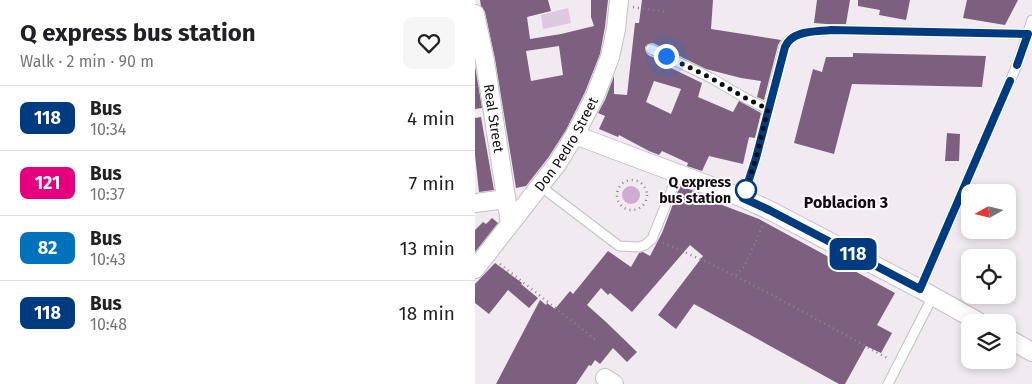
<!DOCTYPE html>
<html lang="en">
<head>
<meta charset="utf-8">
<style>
	body { margin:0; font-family:"Fira Sans",sans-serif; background:#f6f6f6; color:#202124; height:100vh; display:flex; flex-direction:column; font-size:19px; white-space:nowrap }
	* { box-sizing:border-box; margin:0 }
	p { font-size:16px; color:#757577 }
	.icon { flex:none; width:28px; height:28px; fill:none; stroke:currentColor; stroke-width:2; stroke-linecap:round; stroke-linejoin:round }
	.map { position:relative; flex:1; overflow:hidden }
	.drawer { display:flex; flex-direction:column; background:#fff; width:475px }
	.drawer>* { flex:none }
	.badge { padding:0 10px; border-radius:8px; font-size:18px; line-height:32px }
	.needle { width:32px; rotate:262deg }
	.tools { position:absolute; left:486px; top:184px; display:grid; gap:10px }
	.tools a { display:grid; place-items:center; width:55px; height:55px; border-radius:10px; background:#fff; box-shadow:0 2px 8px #0003; font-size:25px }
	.you { position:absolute; width:25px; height:25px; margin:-12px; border:4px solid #fff; border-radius:50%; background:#1a73e8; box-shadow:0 0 0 8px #1a73e833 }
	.map>.badge { position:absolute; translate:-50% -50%; box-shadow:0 0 0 2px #fff }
	.round { display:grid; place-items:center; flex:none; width:52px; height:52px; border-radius:10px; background:#f6f6f6 }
	.overview { display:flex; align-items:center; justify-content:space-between; height:85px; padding:0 20px }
	h1 { font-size:24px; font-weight:700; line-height:38px }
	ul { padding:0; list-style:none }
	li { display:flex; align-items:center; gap:15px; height:65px; padding:0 20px; border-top:1px solid #e0e0e0 }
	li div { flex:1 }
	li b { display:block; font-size:19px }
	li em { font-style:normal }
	li .badge { min-width:55px; font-weight:700; text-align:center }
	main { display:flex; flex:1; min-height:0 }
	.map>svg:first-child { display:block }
	.green { fill:#ddc9df }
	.water { fill:#ceadd1 }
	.building { fill:#7d5f7f; fill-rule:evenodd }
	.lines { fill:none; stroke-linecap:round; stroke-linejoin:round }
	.service-casing { stroke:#c5bfc6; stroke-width:11 }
	.minor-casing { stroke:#c5bfc6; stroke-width:20 }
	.path { stroke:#8a858a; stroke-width:2.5; stroke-dasharray:1 4; stroke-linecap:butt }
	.service { stroke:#fff; stroke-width:9 }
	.minor { stroke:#fff; stroke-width:18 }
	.line-casing { stroke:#fff; stroke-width:11 }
	.line { stroke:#003b80; stroke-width:8 }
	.walk { stroke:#0e0c0e; stroke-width:5; stroke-dasharray:0 9 }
	.stop-dot { fill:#fff; stroke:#003b80; stroke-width:2.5 }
	.labels { text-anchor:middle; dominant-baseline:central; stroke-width:4; stroke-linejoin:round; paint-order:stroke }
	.street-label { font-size:14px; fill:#0e0c0e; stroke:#fef8ff }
	.stop-label { font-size:14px; font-weight:bold; fill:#0e0c0e; stroke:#fef8ff; text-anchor:end }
	.quarter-label { font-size:16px; font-weight:bold; fill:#0e0c0e; stroke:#fef8ff }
</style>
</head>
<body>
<main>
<section class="drawer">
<div class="overview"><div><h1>Q express bus station</h1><p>Walk · 2 min · 90 m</p></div><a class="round"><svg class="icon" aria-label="heart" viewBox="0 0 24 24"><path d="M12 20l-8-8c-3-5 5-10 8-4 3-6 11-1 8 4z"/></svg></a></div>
<ul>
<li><span class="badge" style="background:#003b80;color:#fff">118</span><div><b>Bus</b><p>10:34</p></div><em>4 min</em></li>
<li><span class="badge" style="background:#e6007e;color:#fff">121</span><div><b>Bus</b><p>10:37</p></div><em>7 min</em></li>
<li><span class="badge" style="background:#0072bc;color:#fff">82</span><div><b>Bus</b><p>10:43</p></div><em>13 min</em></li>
<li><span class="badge" style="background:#003b80;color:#fff">118</span><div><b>Bus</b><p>10:48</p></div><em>18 min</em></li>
</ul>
</section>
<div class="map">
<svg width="557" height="384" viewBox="0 0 557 384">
	<rect width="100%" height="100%" fill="#f1eaf1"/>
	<polygon class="green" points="93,8 96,23 68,29 66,15"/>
	<circle class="water" cx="156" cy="195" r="9"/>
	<g class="building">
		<path d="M5 0H73L76 11 52 17 55 39 86 34 119 26 116 17V0H133L130 27 125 54 110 92 91 130 73 158 51 186 41 188 20 59 10 12 6 6ZM84 46 88 75 56 81 51 51Z"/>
		<path d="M167 0H238L236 29 306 40 303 45 289 100 282 97 286 81 266 78 231 69 178 43 173 44 170 47 171 52 173 55 195 65 194 67 227 83 223 97 258 112 264 101 286 113 280 138 274 137 268 164 234 156 227 171 212 166 213 163 187 151 184 155 174 151 144 135 143 137 124 129 130 116 123 113 130 100 139 76V94L152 95 160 23H164ZM179 81 206 89 196 114 171 102Z"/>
		<polygon points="342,0 375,0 371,24 351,24 339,23"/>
		<polygon points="383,0 435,0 431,20 404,15 405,10 383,6"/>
		<polygon points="492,0 543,0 530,25 488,18"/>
		<polygon points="378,53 511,56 507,87 377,84 359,154 319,143 338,69 347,72 351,57 378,57"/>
		<polygon points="0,66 7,108 0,109"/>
		<polygon points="6,117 19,190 4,192 0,155 0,118"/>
		<polygon points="472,133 485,134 484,161 470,161"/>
		<polygon points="205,186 236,197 234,200 284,219 420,293 402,325 417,333 406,353 391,346 370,384 364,384 219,304 201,329 183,315 228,256 215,245 157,312 135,293 133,295 126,288 112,305 131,322 162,352 152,362 138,348 125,364 120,360 116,366 114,365 101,384 21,384 65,300 71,305 72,303 80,309 95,291 98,294 133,251 156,267 164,253 168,252 175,256 187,233"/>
		<polygon points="17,218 23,223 0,252 0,230 8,222 11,224"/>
		<polygon points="20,263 47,283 46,284 63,298 54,308 33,290 14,314 0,303 0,284"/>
	</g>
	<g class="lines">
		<defs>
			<g id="service">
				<polyline points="176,49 236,78 272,99 293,109"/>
				<polyline points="65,186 144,246 164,247 170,245 177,239 203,174"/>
				<path d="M268 198 281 158 309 47C317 30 340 32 356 30L553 34"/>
				<polyline points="445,289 542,65 557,20"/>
				<polyline points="413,384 458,296"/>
			</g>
			<g id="minor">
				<path id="s1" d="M0 14 10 61 35 223"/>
				<polyline points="100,135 268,198 294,210 445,289 504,322"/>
				<polyline points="0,203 31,199"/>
				<path id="s2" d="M0 269 82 164 100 135 120 96 135 57 141 29 144 0"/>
				<polyline points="532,338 557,352"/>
				<polyline points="130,378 139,384"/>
			</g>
		</defs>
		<use href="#service" class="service-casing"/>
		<use href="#minor" class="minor-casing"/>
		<g class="path">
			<polyline points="158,7 191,12"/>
			<circle cx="157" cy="195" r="15"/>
			<path d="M188 243C266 275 340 319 414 359"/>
			<polyline points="25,264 122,341"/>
			<polyline points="261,275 269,267 288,225"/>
		</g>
		<use href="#service" class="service"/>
		<use href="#minor" class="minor"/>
	</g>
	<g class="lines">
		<defs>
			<path id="line" d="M535 81 445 289 294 210 268 198 281 158 310 47C317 30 340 32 356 30L553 34 542 65"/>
		</defs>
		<use href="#line" class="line-casing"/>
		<use href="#line" class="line"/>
		<polyline class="walk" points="191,56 236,78 272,99 293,109 281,158 271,190"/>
	</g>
	<circle class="stop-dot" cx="271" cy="190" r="10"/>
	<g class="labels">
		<g class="street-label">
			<text stroke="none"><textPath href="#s1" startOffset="106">Real Street</textPath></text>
			<text stroke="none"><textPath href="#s2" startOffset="155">Don Pedro Street</textPath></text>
		</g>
		<g class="stop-label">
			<text x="256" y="182">Q express<tspan x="256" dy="16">bus station</tspan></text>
		</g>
		<g class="quarter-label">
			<text x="371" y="202">Poblacion 3</text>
		</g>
	</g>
</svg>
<div class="tools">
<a><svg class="needle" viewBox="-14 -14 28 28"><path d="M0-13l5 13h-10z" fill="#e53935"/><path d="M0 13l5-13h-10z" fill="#757577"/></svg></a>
<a><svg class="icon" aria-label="locate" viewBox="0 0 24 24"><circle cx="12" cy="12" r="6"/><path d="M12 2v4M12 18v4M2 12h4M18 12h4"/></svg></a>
<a><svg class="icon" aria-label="layers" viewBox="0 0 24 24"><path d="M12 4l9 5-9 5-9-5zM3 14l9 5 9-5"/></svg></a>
</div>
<div class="you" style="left:191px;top:56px"></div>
<b class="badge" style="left:378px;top:254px;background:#003b80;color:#fff">118</b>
</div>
</main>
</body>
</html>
